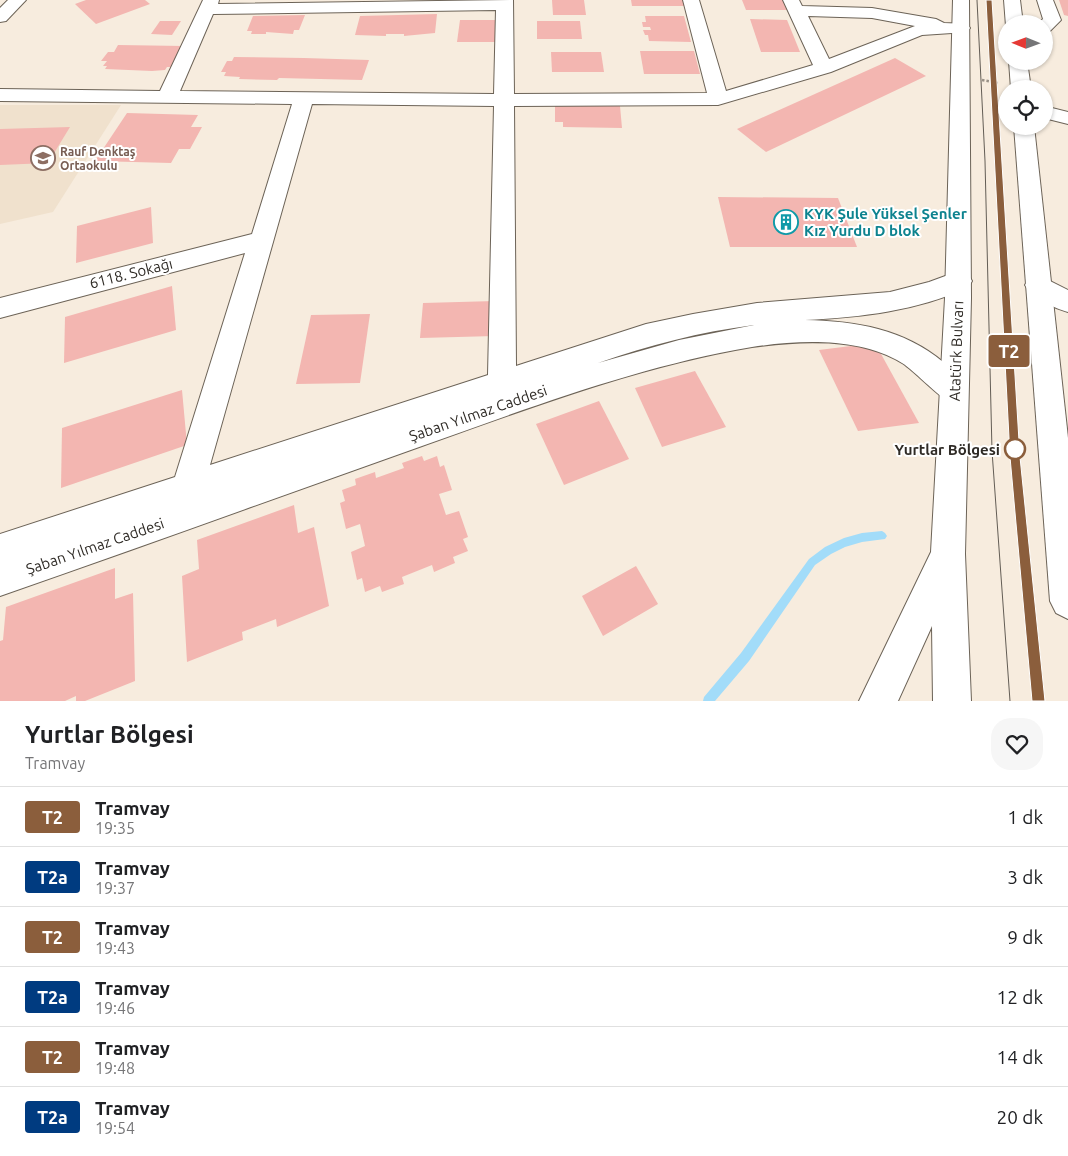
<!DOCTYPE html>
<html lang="tr">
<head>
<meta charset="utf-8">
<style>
	body { margin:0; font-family:Ubuntu,sans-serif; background:#f6f6f6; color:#202124; height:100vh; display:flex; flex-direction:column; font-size:19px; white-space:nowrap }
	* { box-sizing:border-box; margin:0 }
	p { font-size:16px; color:#757577 }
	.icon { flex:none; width:28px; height:28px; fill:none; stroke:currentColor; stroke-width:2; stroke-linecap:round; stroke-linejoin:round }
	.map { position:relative; height:701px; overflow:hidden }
	.drawer { display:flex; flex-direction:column; background:#fff; flex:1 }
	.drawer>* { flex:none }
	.badge { padding:0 10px; border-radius:4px; font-size:18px; line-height:32px }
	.needle { width:32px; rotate:271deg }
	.controls { position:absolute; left:998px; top:15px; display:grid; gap:10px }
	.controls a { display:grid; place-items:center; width:55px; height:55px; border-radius:50%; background:#fff; box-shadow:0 1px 4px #0004; font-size:25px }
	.map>.badge { position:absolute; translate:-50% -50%; box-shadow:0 0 0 2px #fff }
	.round { display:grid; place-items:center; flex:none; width:52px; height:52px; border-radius:20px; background:#f6f6f6 }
	.summary { display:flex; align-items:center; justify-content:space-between; height:85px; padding:0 25px }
	h1 { font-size:24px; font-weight:600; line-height:38px }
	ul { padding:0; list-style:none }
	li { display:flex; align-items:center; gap:15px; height:60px; padding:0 25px; border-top:1px solid #e0e0e0 }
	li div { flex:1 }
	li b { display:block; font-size:19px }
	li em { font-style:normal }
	li .badge { min-width:55px; font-weight:700; text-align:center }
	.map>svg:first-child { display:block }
	.built { fill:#f0e1cd }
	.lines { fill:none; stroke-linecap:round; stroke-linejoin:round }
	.stream { fill:#a2dcf9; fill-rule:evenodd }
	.building { fill:#f3b6b1 }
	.minor-casing { stroke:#6c6357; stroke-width:2 }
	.major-casing { stroke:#6c6357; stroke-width:2 }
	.path { stroke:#989086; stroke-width:2.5; stroke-dasharray:2.5 2; stroke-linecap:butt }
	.minor { fill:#fff; fill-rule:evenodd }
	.major { fill:#fff; fill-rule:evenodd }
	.tram { stroke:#635d55; stroke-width:1 }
	.line { fill:#8b5e3c; stroke:#fff }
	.stop-dot { fill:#fff; stroke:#8b5e3c; stroke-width:2.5 }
	.labels { text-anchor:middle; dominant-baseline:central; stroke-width:4; stroke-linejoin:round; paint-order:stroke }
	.far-education-label { font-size:12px; font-weight:bold; fill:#785e54; stroke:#fff; text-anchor:start }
	.culture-label { font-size:15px; font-weight:bold; fill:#0d838f; stroke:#fff; text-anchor:start }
	.street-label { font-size:15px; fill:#2f2b26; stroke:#fff }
	.stop-label { font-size:15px; font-weight:bold; fill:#2f2b26; stroke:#fff; text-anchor:end }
</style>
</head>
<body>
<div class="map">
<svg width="1068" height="701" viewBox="0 0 1068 701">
	<rect width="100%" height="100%" fill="#f7ecde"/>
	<polygon class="built" points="0,105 121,105 53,212 0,224"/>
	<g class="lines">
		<polygon class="stream" points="882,531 885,533 887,536 885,539 862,542 845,547 831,554 815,565 749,661 715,701 703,701 704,697 741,653 809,559 825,547 844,538 862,533"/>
	</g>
	<g class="building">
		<polygon points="86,0 145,0 150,4 96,24 75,4"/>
		<polygon points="552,0 584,0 586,15 553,15"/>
		<polygon points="631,0 687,0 688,6 632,6"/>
		<polygon points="742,0 790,0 795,10 746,10"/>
		<polygon points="1059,0 1068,0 1068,16 1064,15"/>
		<polygon points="437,14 435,33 404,36 404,34 386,34 386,36 355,35 360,16"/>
		<polygon points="305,15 299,30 294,30 293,34 266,32 266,34 251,34 252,31 247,31 253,16"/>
		<polygon points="645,16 684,16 691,42 649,41 648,35 645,35 643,30 651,30 650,27 643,27 642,22 646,22"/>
		<polygon points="750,19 787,20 800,52 761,52"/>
		<polygon points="460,20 500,20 499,42 457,42"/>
		<polygon points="160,21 181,21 172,35 151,34"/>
		<polygon points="537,21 580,21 582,39 537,39"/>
		<polygon points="118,45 184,46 171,67 167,67 165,70 152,71 105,69 107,66 103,66 107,61 101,61 108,52 114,52"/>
		<polygon points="640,51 694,51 700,74 644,74"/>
		<polygon points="551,52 601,52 604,72 552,72"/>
		<polygon points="234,57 304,58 369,60 362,80 279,78 277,80 239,79 240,77 224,76 226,72 221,72 227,61 232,61"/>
		<polygon points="895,58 926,76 766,152 737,129"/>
		<polygon points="555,105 620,106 622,128 563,127 563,122 555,122"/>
		<polygon points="127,113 198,115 191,127 202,127 190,149 179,149 171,163 95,161"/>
		<polygon points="70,127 48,163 0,165 0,129"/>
		<polygon points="718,197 838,198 857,247 730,247"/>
		<polygon points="151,207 153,243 76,263 77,226"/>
		<polygon points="172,286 176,330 64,363 65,317"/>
		<polygon points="495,301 495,336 420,338 423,303"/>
		<polygon points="370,314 360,383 296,384 311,315"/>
		<polygon points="875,343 919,423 858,431 819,350"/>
		<polygon points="695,371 726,427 662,447 635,388"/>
		<polygon points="182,390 187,445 61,488 62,428"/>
		<polygon points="599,401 629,459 564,485 536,424"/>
		<polygon points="422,456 424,461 437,456 440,467 444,465 452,490 439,494 446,515 459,511 468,537 463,539 468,551 453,557 455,563 434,572 432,565 402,577 404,584 382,592 380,586 365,592 362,578 357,580 351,552 365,546 360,524 346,529 340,503 345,501 342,490 356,485 355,479 375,472 376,478 404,468 402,463"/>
		<polygon points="294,505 298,533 314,527 329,606 277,627 276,619 242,632 243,640 187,662 182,576 199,569 197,540"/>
		<polygon points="636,566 658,604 603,636 582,596"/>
		<polygon points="115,568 115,599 133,593 135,681 85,701 76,701 76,696 65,701 0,701 0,641 3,640 6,607"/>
	</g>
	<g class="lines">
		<defs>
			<g id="minor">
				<polygon points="8,0 26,0 6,21 0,22 0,8"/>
				<path d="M203 0H219L218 4 513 0 514 94 707 93 683 0H699L726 91 813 65 783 0H799L802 6 872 8 936 19 944 23 967 24 970 28 967 32 922 35 831 72 718 105 514 106 516 366 646 324 693 314 757 303 890 292 929 282 959 271 968 274 972 281 968 288C914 311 864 317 805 320 855 321 904 329 943 362 953 371 963 379 968 391L964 400C961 401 958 403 954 403 945 404 914 370 902 363 859 337 800 340 752 347 639 366 529 408 422 446 281 496 141 547 0 596V534L175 477 245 253 0 318V298L252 234 292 104 0 101V89L160 91ZM496 10 494 94 180 91 213 14ZM808 16 872 18 915 26 829 59ZM312 104 494 106 488 375 210 465ZM754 325 679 340 598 363C649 345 700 332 754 325Z"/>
				<polygon points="1037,0 1053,0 1061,20 1050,31 1044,32 1044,24 1037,24 1043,19"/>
				<polygon points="1044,106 1068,112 1068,124 1044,118"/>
				<path d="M1038 275 1068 290V312C1054 308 1032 298 1025 285L1029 278Z"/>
			</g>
			<g id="major">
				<polygon points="953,0 969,0 971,298 965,554 971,701 933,701 932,626 898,701 859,701 931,552 945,298"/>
				<polygon points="1004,0 1020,0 1023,24 1006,24 1006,26"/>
				<polygon points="1009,61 1027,61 1031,89 1011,89"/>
				<polygon points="1014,126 1034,126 1068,438 1068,619 1056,613 1050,601"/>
			</g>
		</defs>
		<use href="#minor" class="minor-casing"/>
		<use href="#major" class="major-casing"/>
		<polyline class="path" points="982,80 998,83"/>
		<use href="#minor" class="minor"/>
		<use href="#major" class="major"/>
		<g class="tram">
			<polyline points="977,0 985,161 992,451 1010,701"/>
			<polyline points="989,0 1015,457 1039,701"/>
		</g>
	</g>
	<polygon class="line" points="986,0 992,0 1020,457 1045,701 1032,701 1010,457"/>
	<defs>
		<symbol id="school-ring" viewBox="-11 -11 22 22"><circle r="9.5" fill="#fff" stroke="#8d6e63" stroke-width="1.5"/><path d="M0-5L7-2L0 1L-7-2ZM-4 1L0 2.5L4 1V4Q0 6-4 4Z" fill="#8d6e63"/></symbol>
		<symbol id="building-ring" viewBox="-11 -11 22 22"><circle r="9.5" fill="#fff" stroke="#0f9aa8" stroke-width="1.5"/><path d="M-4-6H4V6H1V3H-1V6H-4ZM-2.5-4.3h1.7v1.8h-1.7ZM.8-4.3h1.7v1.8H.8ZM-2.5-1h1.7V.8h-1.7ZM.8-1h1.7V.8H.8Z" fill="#0f9aa8"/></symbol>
	</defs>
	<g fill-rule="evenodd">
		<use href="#school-ring" x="29" y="144" width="28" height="28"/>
		<use href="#building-ring" x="772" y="208" width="28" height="28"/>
	</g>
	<circle class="stop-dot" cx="1015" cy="449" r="10"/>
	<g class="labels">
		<g class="far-education-label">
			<text x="60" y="151">Rauf Denktaş<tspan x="60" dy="14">Ortaokulu</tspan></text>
		</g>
		<g class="culture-label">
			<text x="804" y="213">KYK Şule Yüksel Şenler<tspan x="804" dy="17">Kız Yurdu D blok</tspan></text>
		</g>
		<g class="street-label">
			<text transform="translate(131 273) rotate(-14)">6118. Sokağı</text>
			<text transform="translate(956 351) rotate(-88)">Atatürk Bulvarı</text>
			<text transform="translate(478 413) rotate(-19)">Şaban Yılmaz Caddesi</text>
			<text transform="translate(95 546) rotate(-19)">Şaban Yılmaz Caddesi</text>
		</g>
		<g class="stop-label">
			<text x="1000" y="449">Yurtlar Bölgesi</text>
		</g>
	</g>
</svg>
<div class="controls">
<a><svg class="needle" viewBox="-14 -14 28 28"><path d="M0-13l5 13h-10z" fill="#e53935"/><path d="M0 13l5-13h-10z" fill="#757577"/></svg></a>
<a><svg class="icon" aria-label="locate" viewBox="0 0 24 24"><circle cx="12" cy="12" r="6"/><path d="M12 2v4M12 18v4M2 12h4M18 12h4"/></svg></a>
</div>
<b class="badge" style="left:1009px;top:351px;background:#8b5e3c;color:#fff">T2</b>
</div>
<section class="drawer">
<div class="summary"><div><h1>Yurtlar Bölgesi</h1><p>Tramvay</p></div><a class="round"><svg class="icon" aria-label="heart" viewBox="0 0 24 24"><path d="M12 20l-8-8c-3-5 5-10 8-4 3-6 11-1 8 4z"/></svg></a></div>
<ul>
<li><span class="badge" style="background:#8b5e3c;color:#fff">T2</span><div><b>Tramvay</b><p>19:35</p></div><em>1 dk</em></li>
<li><span class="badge" style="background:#003b80;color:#fff">T2a</span><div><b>Tramvay</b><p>19:37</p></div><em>3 dk</em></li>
<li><span class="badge" style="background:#8b5e3c;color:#fff">T2</span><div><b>Tramvay</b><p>19:43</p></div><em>9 dk</em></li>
<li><span class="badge" style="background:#003b80;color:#fff">T2a</span><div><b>Tramvay</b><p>19:46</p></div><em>12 dk</em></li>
<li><span class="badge" style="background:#8b5e3c;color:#fff">T2</span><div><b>Tramvay</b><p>19:48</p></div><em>14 dk</em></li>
<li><span class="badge" style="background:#003b80;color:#fff">T2a</span><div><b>Tramvay</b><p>19:54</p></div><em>20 dk</em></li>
</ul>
</section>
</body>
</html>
